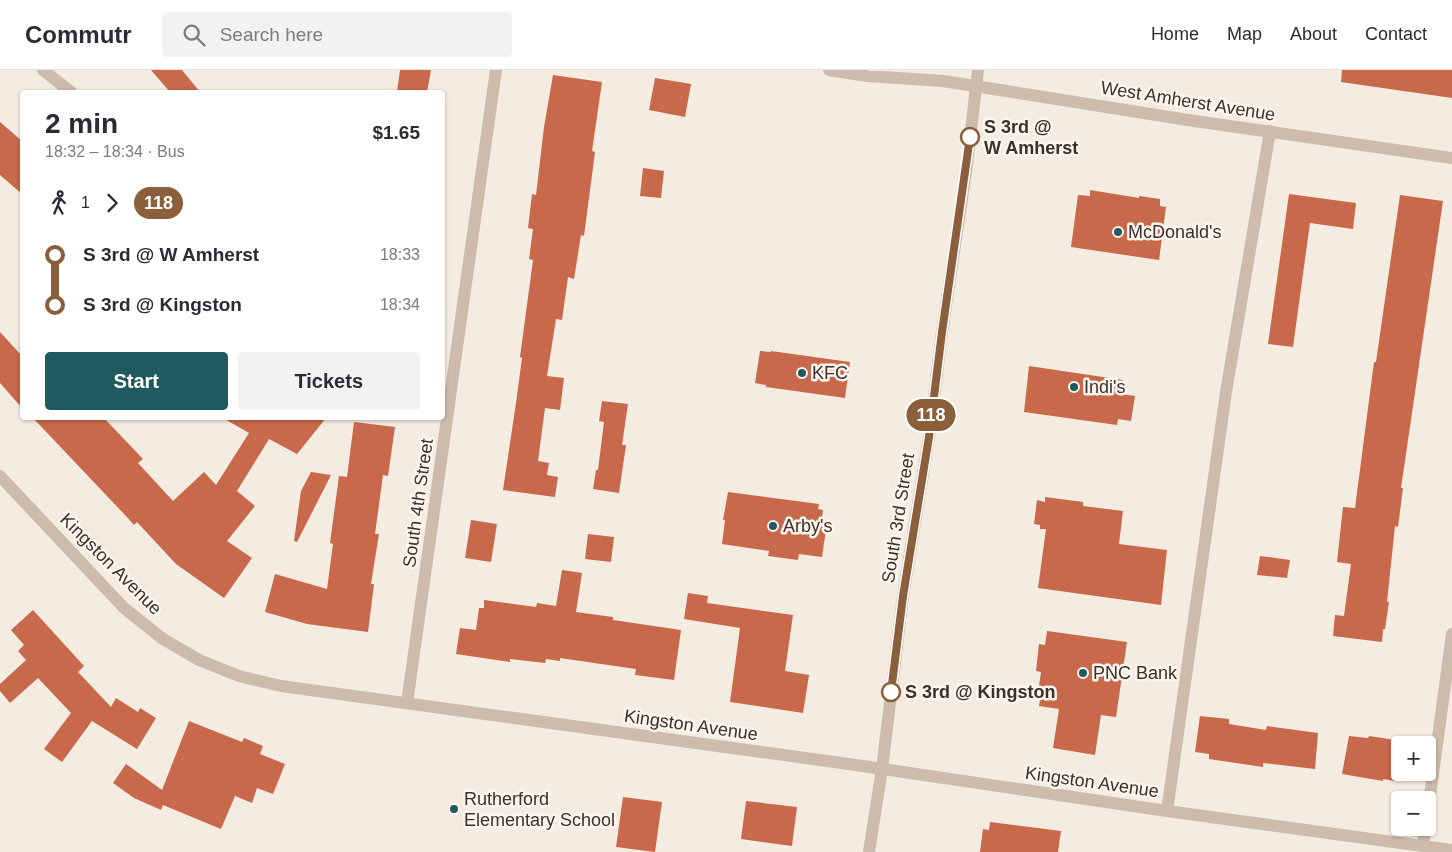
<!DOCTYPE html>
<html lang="en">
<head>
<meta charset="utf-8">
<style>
	body { margin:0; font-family:Helvetica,sans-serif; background:#f2f2f3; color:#2b2b33; height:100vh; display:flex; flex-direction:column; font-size:19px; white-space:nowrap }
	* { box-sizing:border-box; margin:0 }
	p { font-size:16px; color:#7c7c81 }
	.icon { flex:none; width:28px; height:28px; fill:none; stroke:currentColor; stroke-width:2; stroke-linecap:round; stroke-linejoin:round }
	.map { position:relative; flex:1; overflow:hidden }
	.panel { position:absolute; left:20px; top:20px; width:425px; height:330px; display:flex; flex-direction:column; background:#fff; border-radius:5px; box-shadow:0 1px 4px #0004 }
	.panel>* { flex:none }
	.badge { padding:0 10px; border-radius:16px; font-size:18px; line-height:32px }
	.controls { position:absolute; left:1391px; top:666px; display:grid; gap:10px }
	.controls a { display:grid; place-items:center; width:45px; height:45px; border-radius:5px; background:#fff; box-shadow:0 1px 4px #0004; font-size:25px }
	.map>.badge { position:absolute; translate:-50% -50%; box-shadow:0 0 0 2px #fff }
	.legs { display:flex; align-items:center; gap:8px; height:55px; padding:0 25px; font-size:16px }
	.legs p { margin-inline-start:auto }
	.summary { display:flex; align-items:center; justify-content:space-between; height:85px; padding:0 25px }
	h1 { font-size:28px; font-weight:600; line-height:38px }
	.action { display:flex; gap:10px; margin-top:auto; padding:10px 25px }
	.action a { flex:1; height:58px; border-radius:5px; background:#1f5a5e; color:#fff; font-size:20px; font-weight:600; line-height:58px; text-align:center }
	.action a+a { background:#f2f2f3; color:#2b2b33 }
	ul { padding:0 25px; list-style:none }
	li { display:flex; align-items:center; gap:18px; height:50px; font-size:19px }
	li i { display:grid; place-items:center; width:8px; height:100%; margin:0 6px; background:currentColor }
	li i::after { content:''; width:12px; height:12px; margin:-6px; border:4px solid; border-radius:50%; background:#fff }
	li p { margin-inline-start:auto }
	li:first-child i { background:linear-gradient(#0000 50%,currentColor 0) }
	li:last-child i { background:linear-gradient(currentColor 50%,#0000 0) }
	header { display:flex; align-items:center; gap:30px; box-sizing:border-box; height:70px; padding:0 25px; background:#fff; border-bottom:1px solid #e1e1e2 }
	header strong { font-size:24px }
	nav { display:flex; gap:28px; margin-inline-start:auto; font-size:18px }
	.search { width:350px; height:45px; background:#f2f2f3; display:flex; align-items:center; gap:12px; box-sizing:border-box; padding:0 18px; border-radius:5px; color:#7c7c81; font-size:19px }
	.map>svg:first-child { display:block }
	.building { fill:#c8694b }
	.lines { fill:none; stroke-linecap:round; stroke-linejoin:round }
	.minor { stroke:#cdbbac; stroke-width:12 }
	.line-1-casing { stroke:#fff; stroke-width:11 }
	.line-1 { stroke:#8b5e3c; stroke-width:8 }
	.stop-1-dot { fill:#fff; stroke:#8b5e3c; stroke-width:2.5 }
	.poi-dot { fill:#1f5a5e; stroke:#fbf5ee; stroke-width:2 }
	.labels { text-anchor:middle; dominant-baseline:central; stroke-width:5; stroke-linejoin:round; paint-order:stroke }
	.street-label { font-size:18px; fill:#3b302b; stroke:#fbf5ee }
	.stop-label { font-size:18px; font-weight:bold; fill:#3b302b; stroke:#fbf5ee; text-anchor:start }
	.poi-label { font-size:18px; fill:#3b302b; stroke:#fbf5ee; text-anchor:start }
</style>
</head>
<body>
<header>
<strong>Commutr</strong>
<div class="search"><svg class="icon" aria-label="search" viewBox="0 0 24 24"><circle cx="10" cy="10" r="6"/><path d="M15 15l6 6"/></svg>Search here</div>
<nav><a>Home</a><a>Map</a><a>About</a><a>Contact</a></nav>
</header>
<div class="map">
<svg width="1452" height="782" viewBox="0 0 1452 782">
	<rect width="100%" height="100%" fill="#f4ebe1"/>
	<g class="building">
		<polygon points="151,0 182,0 200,22 170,22"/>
		<polygon points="400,0 431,0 427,22 397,22"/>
		<polygon points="1342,0 1452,0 1452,28 1341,12"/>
		<polygon points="553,5 602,12 592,81 595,82 584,166 581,165 574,209 568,207 562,250 556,249 547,306 564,308 560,340 545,338 538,391 549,393 547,405 558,407 555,427 503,420 516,333 522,288 520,287 533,190 529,189 533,159 528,158 532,124 536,125 544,57"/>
		<polygon points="655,8 691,14 685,47 649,40"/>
		<polygon points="0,52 22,71 22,124 0,105"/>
		<polygon points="643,98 664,101 661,128 640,126"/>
		<polygon points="1090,120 1139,128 1139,126 1160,129 1160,136 1166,137 1159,190 1071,177 1078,125 1090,126"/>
		<polygon points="1289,124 1356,133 1353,159 1310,153 1293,277 1268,274"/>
		<polygon points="1400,125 1443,131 1401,418 1403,418 1398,457 1395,456 1387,532 1389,532 1385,559 1383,559 1382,572 1333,566 1335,545 1344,546 1351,494 1337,492 1343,437 1355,438 1374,292 1376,292"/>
		<polygon points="0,262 22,286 22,338 0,313"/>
		<polygon points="760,281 771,282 771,281 850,292 845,328 766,317 766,315 755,313"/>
		<polygon points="1029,296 1123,310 1121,324 1135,326 1131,351 1118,349 1117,355 1024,342"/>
		<polygon points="602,331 628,334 622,375 626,375 619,423 593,419 596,400 598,400 604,352 599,351"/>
		<polygon points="33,348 104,348 143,389 138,393 173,431 204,402 216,415 249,363 223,348 326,348 297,384 269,369 237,421 255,436 227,471 252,488 224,528 176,494 137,452 134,455 125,445"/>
		<polygon points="354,352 395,357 388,406 383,405 375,464 379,464 371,514 374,514 368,562 307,554 265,542 275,504 327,519 333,474 330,473 339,406 347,407"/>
		<polygon points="311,402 331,405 297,472 294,471 301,421"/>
		<polygon points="728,422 819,434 818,439 823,440 821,456 826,459 822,487 799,484 798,490 768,486 769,481 722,474 725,450 723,450"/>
		<polygon points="1045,427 1083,432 1083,436 1123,441 1119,474 1167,480 1161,535 1038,518 1046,459 1040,459 1040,455 1034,454 1037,430 1045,432"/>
		<polygon points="471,450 497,454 491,492 465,488"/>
		<polygon points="588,464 614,467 611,492 585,489"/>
		<polygon points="1260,486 1290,490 1287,508 1257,505"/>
		<polygon points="562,500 582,503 576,542 613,547 613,550 681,560 674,610 635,605 636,599 560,588 560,591 546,589 545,593 510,589 510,592 456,584 460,558 476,560 479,538 484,538 484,530 536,537 537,533 556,536"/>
		<polygon points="688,523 708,526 707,533 793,545 785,601 809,605 803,643 730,632 740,558 684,549"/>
		<polygon points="33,540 84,596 78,602 111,637 116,628 138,642 140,638 156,648 137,679 92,651 62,692 44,679 71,643 38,608 10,633 0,621 0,614 26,590 18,581 24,575 11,560"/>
		<polygon points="1047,561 1127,572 1116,647 1101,645 1095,685 1053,678 1059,639 1039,636 1042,616 1039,616 1041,602 1036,601 1039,574 1045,575"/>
		<polygon points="1200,646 1229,649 1229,654 1266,660 1267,656 1318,663 1315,699 1263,693 1263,697 1209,689 1209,684 1195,682"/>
		<polygon points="189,651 242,672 244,668 263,676 260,684 285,694 273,724 257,718 252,733 235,726 221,759 163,735 161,740 134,728 113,713 126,694 162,720"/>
		<polygon points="1349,666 1368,668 1369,666 1402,671 1400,675 1395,711 1383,709 1383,711 1342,704"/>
		<polygon points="623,727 662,732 655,782 616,777"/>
		<polygon points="746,731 797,737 792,776 741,769"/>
		<polygon points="990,752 1061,761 1058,782 980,782 983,759 989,760"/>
	</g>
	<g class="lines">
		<g class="minor">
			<polyline points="43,0 71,22"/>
			<polyline points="829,0 867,6 943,11 1188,50 1452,88"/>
			<polyline points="0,406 124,538 163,569 199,590 239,606 281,616 849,694 1167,741 1452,780"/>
			<polyline points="407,633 496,0"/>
			<polyline points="1167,741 1226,322 1270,61"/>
			<polyline points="1428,741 1452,564"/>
			<polyline points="1423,776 1425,758"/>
			<polyline points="869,782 882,699 903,526 929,367 942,262 967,95 978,0"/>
		</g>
	</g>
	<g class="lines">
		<defs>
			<polyline id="line-1" points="891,622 903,526 929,367 942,262 970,67"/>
		</defs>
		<use href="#line-1" class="line-1-casing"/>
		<use href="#line-1" class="line-1"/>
	</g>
	<g class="stop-1-dot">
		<circle cx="970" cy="67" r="9"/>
		<circle cx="891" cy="622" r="9"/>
	</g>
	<g class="poi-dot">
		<circle cx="1118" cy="162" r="5"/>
		<circle cx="802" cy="303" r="5"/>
		<circle cx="1074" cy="317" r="5"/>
		<circle cx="773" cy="456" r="5"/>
		<circle cx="1083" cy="603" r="5"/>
		<circle cx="454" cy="739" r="5"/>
	</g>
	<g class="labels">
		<g class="street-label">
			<text transform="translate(1188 31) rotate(9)">West Amherst Avenue</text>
			<text transform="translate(418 433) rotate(-82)">South 4th Street</text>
			<text transform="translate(898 448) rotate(-81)">South 3rd Street</text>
			<text transform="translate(111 494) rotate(45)">Kingston Avenue</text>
			<text transform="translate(691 655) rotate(8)">Kingston Avenue</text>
			<text transform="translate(1092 712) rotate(8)">Kingston Avenue</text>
		</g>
		<g class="stop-label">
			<text x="984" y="57">S 3rd @<tspan x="984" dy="21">W Amherst</tspan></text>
			<text x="905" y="622">S 3rd @ Kingston</text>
		</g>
		<g class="poi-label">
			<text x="1128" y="162">McDonald's</text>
			<text x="812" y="303">KFC</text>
			<text x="1084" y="317">Indi's</text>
			<text x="783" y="456">Arby's</text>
			<text x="1093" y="603">PNC Bank</text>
			<text x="464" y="729">Rutherford<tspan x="464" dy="21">Elementary School</tspan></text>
		</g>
	</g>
</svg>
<div class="controls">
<a>+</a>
<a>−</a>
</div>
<b class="badge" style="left:931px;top:345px;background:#8b5e3c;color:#fff">118</b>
<section class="panel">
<div class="summary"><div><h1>2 min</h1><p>18:32 – 18:34 · Bus</p></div><b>$1.65</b></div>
<div class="legs"><svg class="icon" aria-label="walk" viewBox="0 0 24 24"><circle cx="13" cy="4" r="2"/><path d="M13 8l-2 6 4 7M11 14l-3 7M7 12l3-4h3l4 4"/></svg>1<svg class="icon" aria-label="forward" viewBox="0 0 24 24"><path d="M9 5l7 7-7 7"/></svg><b class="badge" style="background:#8b5e3c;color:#fff">118</b></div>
<ul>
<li><i style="color:#8b5e3c"></i><b>S 3rd @ W Amherst</b><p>18:33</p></li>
<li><i style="color:#8b5e3c"></i><b>S 3rd @ Kingston</b><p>18:34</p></li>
</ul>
<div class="action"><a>Start</a><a>Tickets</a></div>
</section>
</div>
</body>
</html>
